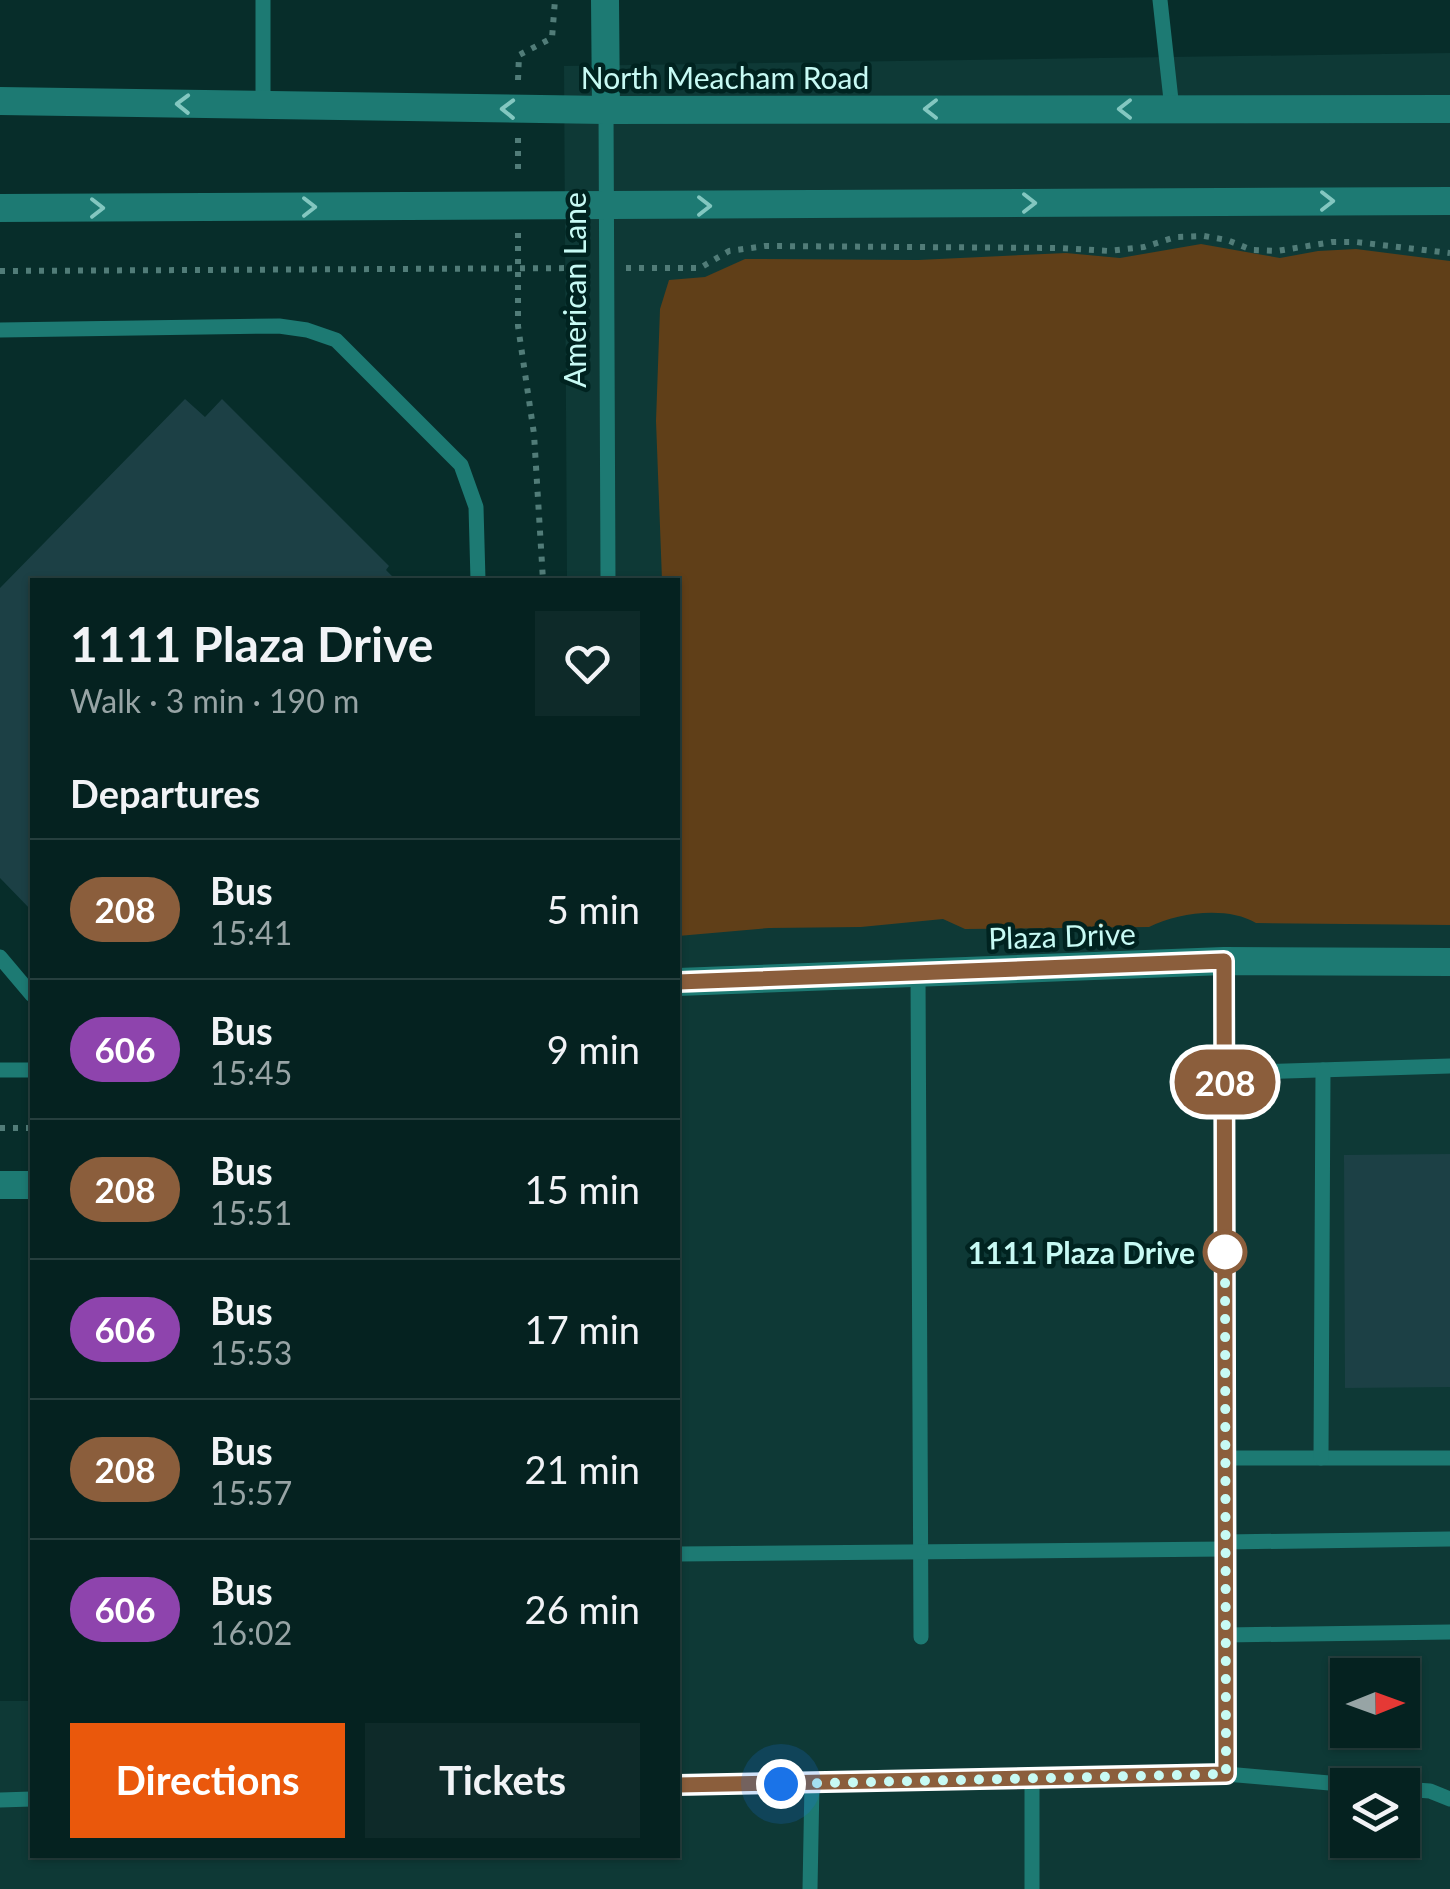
<!DOCTYPE html>
<html lang="en">
<head>
<meta charset="utf-8">
<style>
	body { margin:0; font-family:Lato,sans-serif; background:#0e2a29; color:#f1f3f6; height:100vh; display:flex; flex-direction:column; font-size:38px; white-space:nowrap }
	* { box-sizing:border-box; margin:0 }
	p { font-size:32px; color:#97a4a5 }
	.icon { flex:none; width:55px; height:55px; fill:none; stroke:currentColor; stroke-width:2; stroke-linecap:round; stroke-linejoin:round }
	.map { position:relative; flex:1; overflow:hidden }
	.panel { position:absolute; left:30px; top:578px; width:650px; height:1280px; display:flex; flex-direction:column; background:#052220; border-radius:0px; box-shadow:0 2px 8px #0004,0 0 0 2px #263f3e }
	.panel>* { flex:none }
	.badge { padding:0 20px; border-radius:32px; font-size:35px; line-height:65px }
	.needle { width:65px; rotate:89deg }
	.tools { position:absolute; left:1330px; top:1658px; display:grid; gap:20px }
	.tools a { display:grid; place-items:center; width:90px; height:90px; border-radius:0px; background:#052220; box-shadow:0 2px 8px #0004,0 0 0 2px #263f3e; font-size:50px }
	.you { position:absolute; width:50px; height:50px; margin:-25px; border:8px solid #fff; border-radius:50%; background:#1a73e8; box-shadow:0 0 0 15px #1a73e833 }
	.map>.badge { position:absolute; translate:-50% -50%; box-shadow:0 0 0 5px #fff }
	h2 { padding:0 40px; font-size:38px; line-height:90px }
	.round { display:grid; place-items:center; flex:none; width:105px; height:105px; border-radius:0px; background:#0e2a29 }
	.summary { display:flex; align-items:center; justify-content:space-between; height:170px; padding:0 40px }
	h1 { font-size:48px; font-weight:700; line-height:75px }
	.button { display:flex; gap:20px; margin-top:auto; padding:20px 40px }
	.button a { flex:1; height:115px; border-radius:0px; background:#ea580c; color:#fff; font-size:40px; font-weight:700; line-height:115px; text-align:center }
	.button a+a { background:#0e2a29; color:#f1f3f6 }
	ul { padding:0; list-style:none }
	li { display:flex; align-items:center; gap:30px; height:140px; padding:0 40px; border-top:2px solid #263f3e }
	li div { flex:1 }
	li b { display:block; font-size:38px }
	li em { font-style:normal }
	li .badge { min-width:110px; font-weight:700; text-align:center }
	.map>svg:first-child { display:block }
	.built { fill:#0e3936; fill-rule:evenodd }
	.green { fill:#603f18 }
	.building { fill:#1c4045 }
	.lines { fill:none; stroke-linecap:round; stroke-linejoin:round }
	.path { stroke:#517c78; stroke-width:6; stroke-dasharray:5 8; stroke-linecap:butt }
	.service { stroke:#1d7a73; stroke-width:15 }
	.minor { stroke:#1d7a73; stroke-width:28 }
	.secondary { stroke:#1d7a73; stroke-width:28 }
	.oneway { stroke:#83c7c0 }
	.line-casing { stroke:#fff; stroke-width:22 }
	.line { stroke:#8b5e3c; stroke-width:15 }
	.walk { stroke:#c7faf4; stroke-width:10; stroke-dasharray:0 18 }
	.stop-dot { fill:#fff; stroke:#8b5e3c; stroke-width:5 }
	.labels { text-anchor:middle; dominant-baseline:central; stroke-width:9; stroke-linejoin:round; paint-order:stroke }
	.street-label { font-size:30px; fill:#c7faf4; stroke:#002320 }
	.stop-label { font-size:30px; font-weight:bold; fill:#c7faf4; stroke:#002320; text-anchor:end }
</style>
</head>
<body>
<div class="map">
<svg width="1450" height="1889" viewBox="0 0 1450 1889">
	<rect width="100%" height="100%" fill="#072d2a"/>
	<path class="built" d="M1450 53V1889H0V1701H32V1855H678V580H567L564 66ZM1348 1675H1402V1730H1348ZM1348 1785H1402V1840H1348Z"/>
	<path class="green" d="M1201 244 1280 258 1318 251 1356 249 1450 261V925L1256 923C1228 906 1178 912 1149 927L965 929 943 919 861 927 769 928 678 936V580H662L656 421 660 309 669 280 705 277 745 259 918 260 1066 253 1120 258Z"/>
	<g class="building">
		<polygon points="185,399 205,417 222,399 389,566 386,570 396,580 32,580 32,911 0,878 0,588"/>
		<polygon points="1450,1154 1450,1387 1345,1388 1344,1155"/>
	</g>
	<g class="lines">
		<g class="path">
			<polyline points="518,80 519,55 552,38 555,0"/>
			<polyline points="518,138 518,175"/>
			<polyline points="518,233 518,326 534,434 543,580"/>
			<polyline points="626,268 700,268 729,251 765,246 1059,248 1109,251 1144,247 1176,237 1204,236 1227,240 1252,250 1277,251 1332,242 1356,242 1450,253"/>
			<polyline points="0,271 584,268"/>
			<polyline points="0,1128 32,1128"/>
		</g>
		<g class="service">
			<polyline points="1160,0 1172,109"/>
			<polyline points="263,105 263,0"/>
			<polyline points="606,110 608,580"/>
			<polyline points="0,330 279,326 307,330 336,340 461,465 476,507 478,580"/>
			<polyline points="0,957 32,995"/>
			<polyline points="1224,961 1226,1774"/>
			<polyline points="918,973 921,1637"/>
			<polyline points="0,1070 32,1070"/>
			<polyline points="1225,1073 1450,1066"/>
			<polyline points="1225,1458 1450,1458"/>
			<polyline points="1321,1458 1323,1070"/>
			<polyline points="1225,1542 1450,1539"/>
			<polyline points="678,1554 1225,1549"/>
			<polyline points="1225,1635 1450,1632"/>
			<polyline points="1032,1778 1032,1889"/>
			<polyline points="678,1785 1226,1774 1352,1785"/>
			<polyline points="1402,1789 1430,1791 1450,1799"/>
			<polyline points="0,1800 32,1799"/>
			<polyline points="810,1889 812,1783"/>
		</g>
		<g class="minor">
			<polyline points="605,0 606,110"/>
			<polyline points="678,982 1224,961 1450,962"/>
			<polyline points="0,1185 32,1185"/>
		</g>
		<g class="secondary">
			<polyline points="0,101 606,110 1450,109"/>
			<polyline points="0,208 1450,201"/>
		</g>
	</g>
	<defs><path id="oneway-chevron" d="M-2-3.5L2.5 0L-2 3.5" fill="none" stroke-width="1.6" stroke-linecap="round" stroke-linejoin="round" transform="scale(2.5)"/></defs>
	<g class="oneway">
		<use href="#oneway-chevron" transform="translate(183 104) rotate(-179)"/>
		<use href="#oneway-chevron" transform="translate(508 109) rotate(-179)"/>
		<use href="#oneway-chevron" transform="translate(931 109) rotate(180)"/>
		<use href="#oneway-chevron" transform="translate(1125 109) rotate(-180)"/>
		<use href="#oneway-chevron" transform="translate(1327 201)"/>
		<use href="#oneway-chevron" transform="translate(1029 203)"/>
		<use href="#oneway-chevron" transform="translate(704 206)"/>
		<use href="#oneway-chevron" transform="translate(309 207)"/>
		<use href="#oneway-chevron" transform="translate(97 208)"/>
	</g>
	<g class="lines">
		<defs>
			<polyline id="line" points="678,982 1224,961 1226,1774 678,1785"/>
		</defs>
		<use href="#line" class="line-casing"/>
		<use href="#line" class="line"/>
		<polyline class="walk" points="781,1784 1226,1774 1225,1252"/>
	</g>
	<circle class="stop-dot" cx="1225" cy="1252" r="20"/>
	<g class="labels">
		<g class="street-label">
			<text x="725" y="77">North Meacham Road</text>
			<text transform="translate(574 290) rotate(-90)">American Lane</text>
			<text transform="translate(1062 935) rotate(-2)">Plaza Drive</text>
		</g>
		<g class="stop-label">
			<text x="1195" y="1252">1111 Plaza Drive</text>
		</g>
	</g>
</svg>
<div class="tools">
<a><svg class="needle" viewBox="-14 -14 28 28"><path d="M0-13l5 13h-10z" fill="#e53935"/><path d="M0 13l5-13h-10z" fill="#97a4a5"/></svg></a>
<a><svg class="icon" aria-label="layers" viewBox="0 0 24 24"><path d="M12 4l9 5-9 5-9-5zM3 14l9 5 9-5"/></svg></a>
</div>
<div class="you" style="left:781px;top:1784px"></div>
<b class="badge" style="left:1225px;top:1082px;background:#8b5e3c;color:#fff">208</b>
<section class="panel">
<div class="summary"><div><h1>1111 Plaza Drive</h1><p>Walk · 3 min · 190 m</p></div><a class="round"><svg class="icon" aria-label="heart" viewBox="0 0 24 24"><path d="M12 20l-8-8c-3-5 5-10 8-4 3-6 11-1 8 4z"/></svg></a></div>
<h2>Departures</h2>
<ul>
<li><span class="badge" style="background:#8b5e3c;color:#fff">208</span><div><b>Bus</b><p>15:41</p></div><em>5 min</em></li>
<li><span class="badge" style="background:#8e44ad;color:#fff">606</span><div><b>Bus</b><p>15:45</p></div><em>9 min</em></li>
<li><span class="badge" style="background:#8b5e3c;color:#fff">208</span><div><b>Bus</b><p>15:51</p></div><em>15 min</em></li>
<li><span class="badge" style="background:#8e44ad;color:#fff">606</span><div><b>Bus</b><p>15:53</p></div><em>17 min</em></li>
<li><span class="badge" style="background:#8b5e3c;color:#fff">208</span><div><b>Bus</b><p>15:57</p></div><em>21 min</em></li>
<li><span class="badge" style="background:#8e44ad;color:#fff">606</span><div><b>Bus</b><p>16:02</p></div><em>26 min</em></li>
</ul>
<div class="button"><a>Directions</a><a>Tickets</a></div>
</section>
</div>
</body>
</html>
